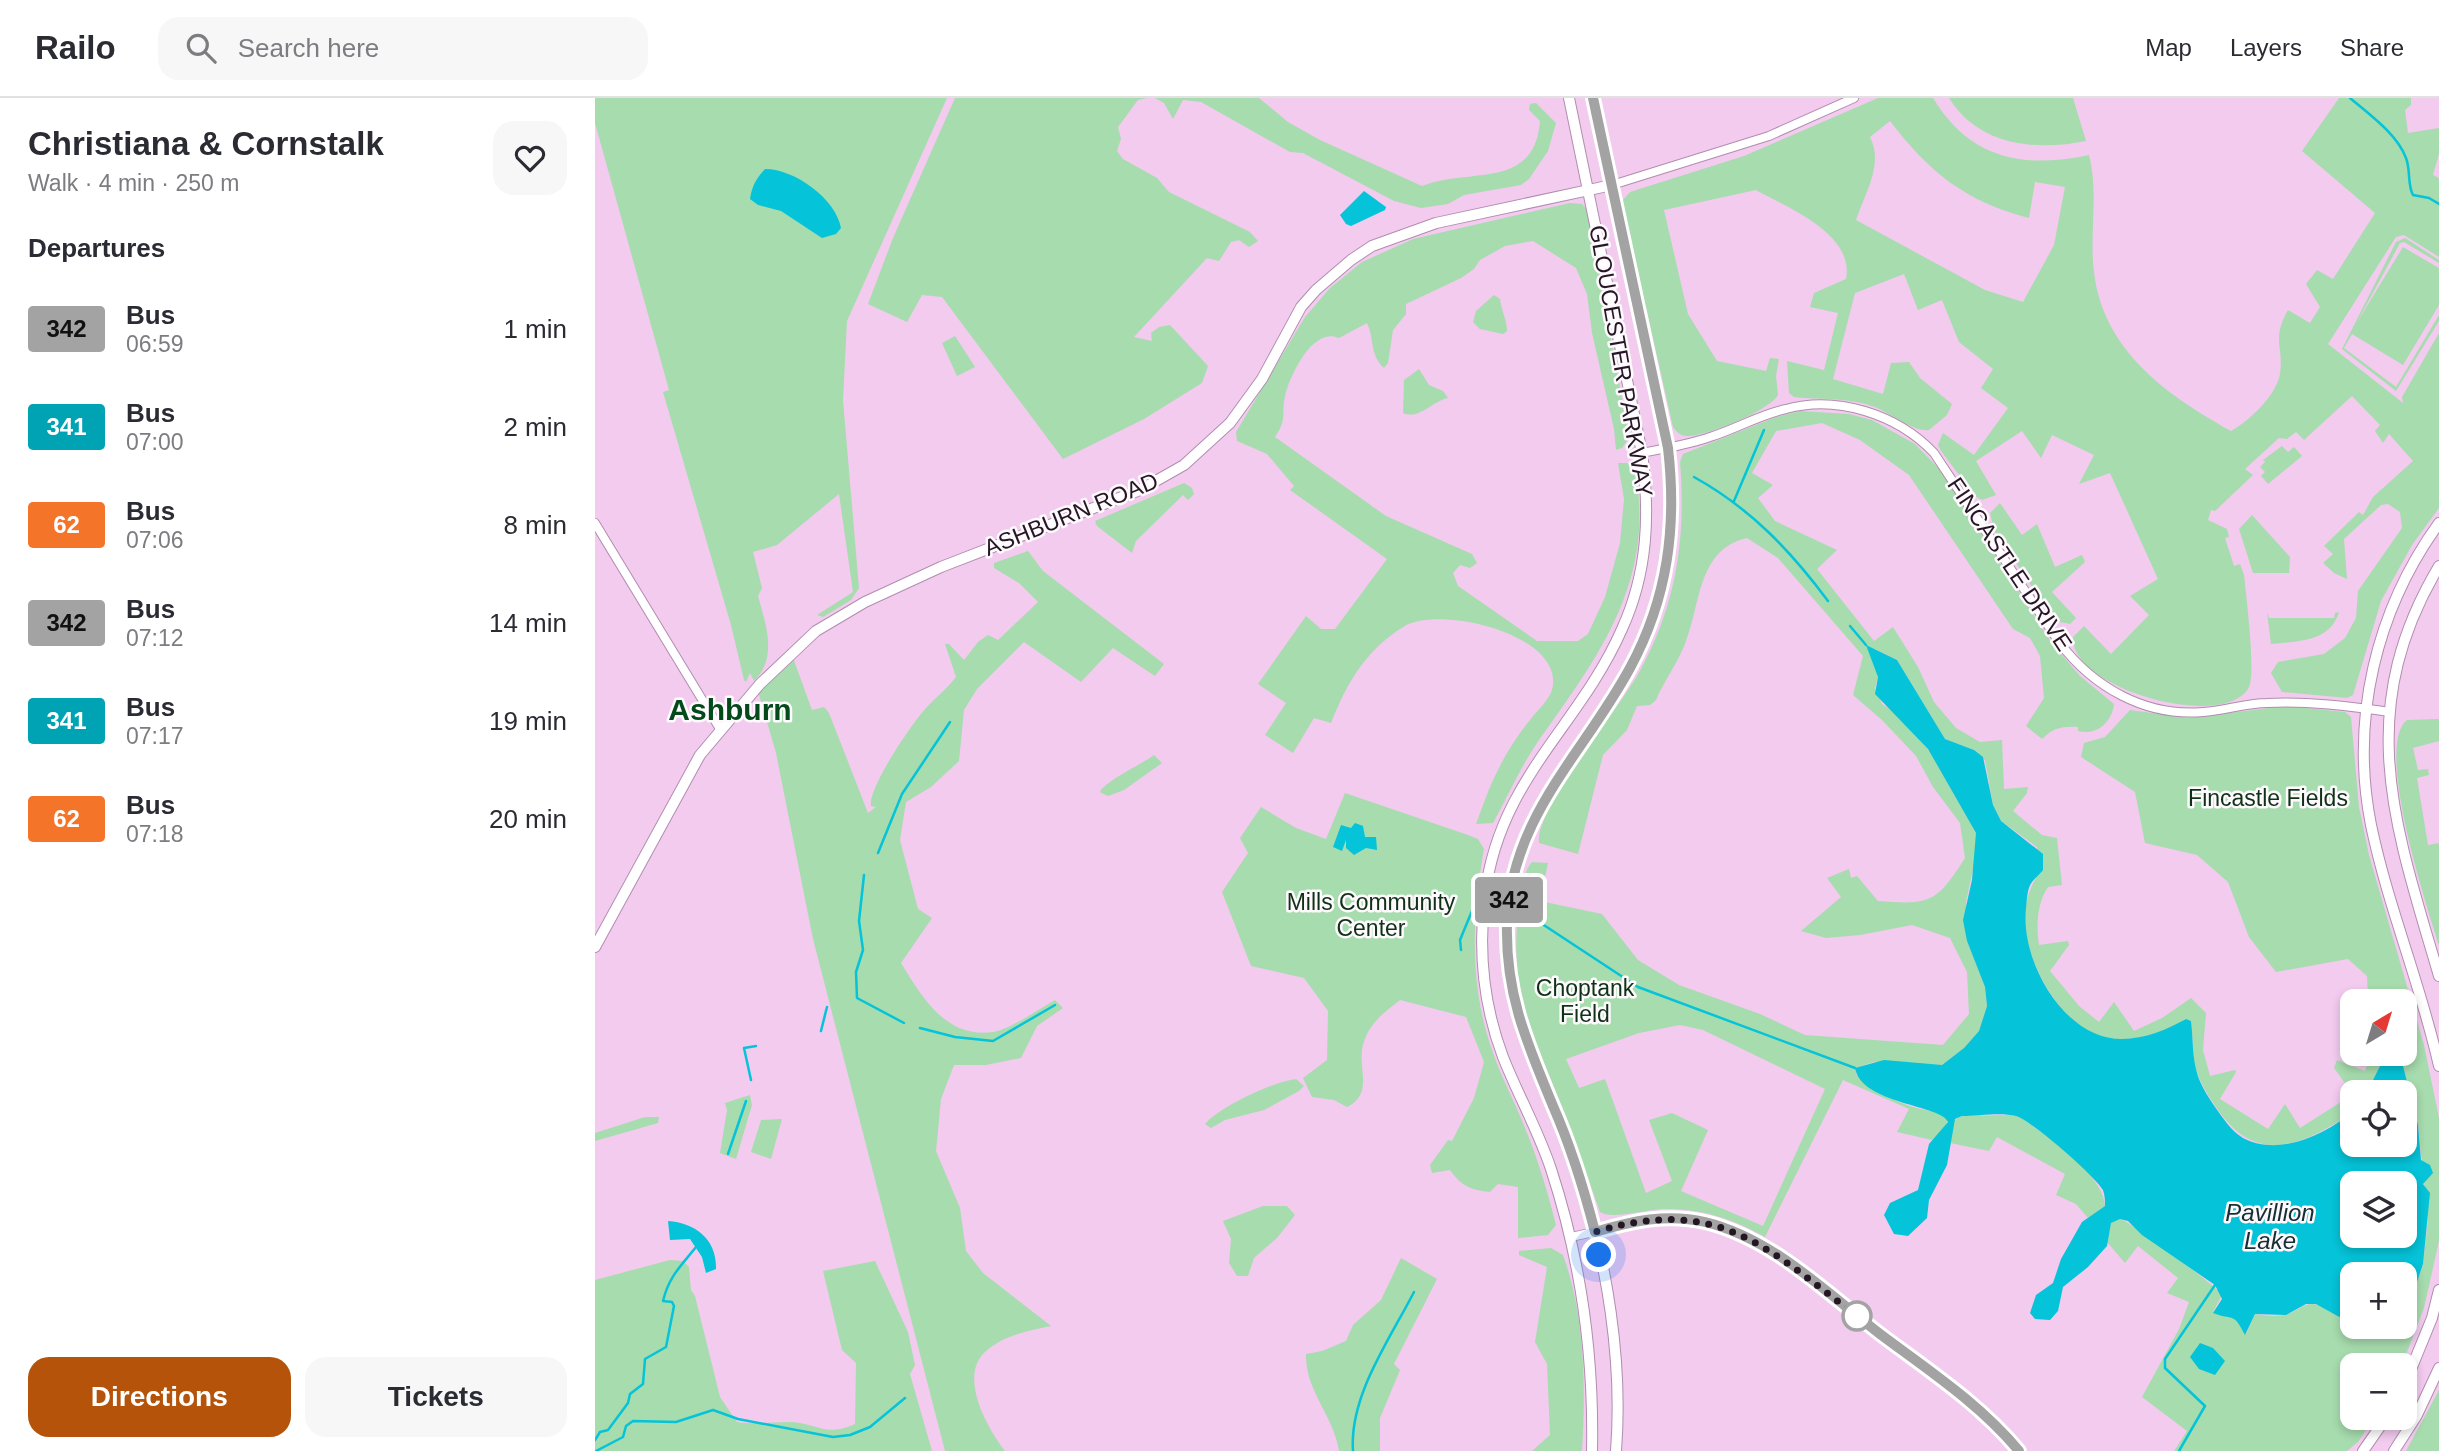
<!DOCTYPE html>
<html lang="en">
<head>
<meta charset="utf-8">
<style>
	body { margin:0; font-family:Arial,sans-serif; background:#f7f7f7; color:#2b2b33; height:100vh; display:flex; flex-direction:column; font-size:26px; white-space:nowrap }
	* { box-sizing:border-box; margin:0 }
	p { font-size:23px; color:#7c7c81 }
	.icon { flex:none; width:38px; height:38px; fill:none; stroke:currentColor; stroke-width:2; stroke-linecap:round; stroke-linejoin:round }
	.map { position:relative; flex:1; overflow:hidden }
	.panel { display:flex; flex-direction:column; background:#fff; width:595px }
	.panel>* { flex:none }
	.badge { padding:0 14px; border-radius:5px; font-size:24px; line-height:46px }
	.needle { width:46px; rotate:38deg }
	.controls { position:absolute; left:1745px; top:891px; display:grid; gap:14px }
	.controls a { display:grid; place-items:center; width:77px; height:77px; border-radius:14px; background:#fff; box-shadow:0 4px 10px #0003; font-size:35px }
	.you { position:absolute; width:35px; height:35px; margin:-18px; border:5px solid #fff; border-radius:50%; background:#1a73e8; box-shadow:0 0 0 10px #1a73e833 }
	.map>.badge { position:absolute; translate:-50% -50%; box-shadow:0 0 0 4px #fff }
	h2 { padding:0 28px; font-size:26px; line-height:63px }
	.round { display:grid; place-items:center; flex:none; width:74px; height:74px; border-radius:21px; background:#f7f7f7 }
	.summary { display:flex; align-items:center; justify-content:space-between; height:119px; padding:0 28px }
	h1 { font-size:33px; font-weight:600; line-height:52px }
	.cta { display:flex; gap:14px; margin-top:auto; padding:14px 28px }
	.cta a { flex:1; height:80px; border-radius:21px; background:#b45309; color:#fff; font-size:28px; font-weight:600; line-height:80px; text-align:center }
	.cta a+a { background:#f7f7f7; color:#2b2b33 }
	ul { padding:0; list-style:none }
	li { display:flex; align-items:center; gap:21px; height:98px; padding:0 28px }
	li div { flex:1 }
	li b { display:block; font-size:26px }
	li em { font-style:normal }
	li .badge { min-width:77px; font-weight:700; text-align:center }
	header { display:flex; align-items:center; gap:42px; box-sizing:border-box; height:98px; padding:0 35px; background:#fff; border-bottom:2px solid #e1e1e2 }
	header strong { font-size:33px }
	nav { display:flex; gap:38px; margin-inline-start:auto; font-size:24px }
	.search { width:490px; height:63px; background:#f7f7f7; display:flex; align-items:center; gap:18px; box-sizing:border-box; padding:0 24px; border-radius:21px; color:#7c7c81; font-size:26px }
	main { display:flex; flex:1; min-height:0 }
	.map>svg:first-child { display:block }
	.green { fill:#a7dcae; fill-rule:evenodd }
	.water { fill:#05c3d8; fill-rule:evenodd }
	.lines { fill:none; stroke-linecap:round; stroke-linejoin:round }
	.stream { stroke:#05c3d8; stroke-width:2.5 }
	.tertiary-casing { stroke:#b18daf; stroke-width:10 }
	.secondary-casing { stroke:#b18daf; stroke-width:12 }
	.tertiary { stroke:#fff; stroke-width:8 }
	.secondary { stroke:#fff; stroke-width:10 }
	.line-casing { stroke:#fff; stroke-width:16 }
	.line { stroke:#a3a3a3; stroke-width:10 }
	.walk { stroke:#241623; stroke-width:7; stroke-dasharray:0 12.6 }
	.stop-dot { fill:#fff; stroke:#a3a3a3; stroke-width:3.5 }
	.labels { text-anchor:middle; dominant-baseline:central; stroke-width:5; stroke-linejoin:round; paint-order:stroke }
	.street-label { font-size:23px; fill:#241623; stroke:#fdf9fd }
	.park-label { font-size:23px; fill:#0f3217; stroke:#fdf9fd }
	.water-label { font-size:24px; font-style:italic; fill:#162f33; stroke:#fdf9fd }
	.district-label { font-size:30px; font-weight:bold; fill:#034a1b; stroke:#fdf9fd }
</style>
</head>
<body>
<header>
<strong>Railo</strong>
<div class="search"><svg class="icon" aria-label="search" viewBox="0 0 24 24"><circle cx="10" cy="10" r="6"/><path d="M15 15l6 6"/></svg>Search here</div>
<nav><a>Map</a><a>Layers</a><a>Share</a></nav>
</header>
<main>
<section class="panel">
<div class="summary"><div><h1>Christiana &amp; Cornstalk</h1><p>Walk · 4 min · 250 m</p></div><a class="round"><svg class="icon" aria-label="heart" viewBox="0 0 24 24"><path d="M12 20l-8-8c-3-5 5-10 8-4 3-6 11-1 8 4z"/></svg></a></div>
<h2>Departures</h2>
<ul>
<li><span class="badge" style="background:#a3a3a3;color:#111">342</span><div><b>Bus</b><p>06:59</p></div><em>1 min</em></li>
<li><span class="badge" style="background:#00a3b4;color:#fff">341</span><div><b>Bus</b><p>07:00</p></div><em>2 min</em></li>
<li><span class="badge" style="background:#f47529;color:#fff">62</span><div><b>Bus</b><p>07:06</p></div><em>8 min</em></li>
<li><span class="badge" style="background:#a3a3a3;color:#111">342</span><div><b>Bus</b><p>07:12</p></div><em>14 min</em></li>
<li><span class="badge" style="background:#00a3b4;color:#fff">341</span><div><b>Bus</b><p>07:17</p></div><em>19 min</em></li>
<li><span class="badge" style="background:#f47529;color:#fff">62</span><div><b>Bus</b><p>07:18</p></div><em>20 min</em></li>
</ul>
<div class="cta"><a>Directions</a><a>Tickets</a></div>
</section>
<div class="map">
<svg width="1844" height="1353" viewBox="0 0 1844 1353">
	<rect width="100%" height="100%" fill="#f2cbef"/>
	<g class="green">
		<path d="M0 0H352L252 223 248 302 264 490 256 502 228 519 222 517 258 494 244 396 182 447 158 454 167 490 163 498C171 527 183 559 159 583L155 575 151 584 149 582 136 527 68 294 74 292 0 25Z"/>
		<polygon points="360,0 552,0 543,2 523,29 526,41 522,53 528,61 562,80 574,94 655,134 663,143 654,149 644,142 636,144 624,163 612,160 539,239 557,243 556,235 564,229 575,227 613,268 607,285 549,321 468,361 347,199 327,197 312,224 273,206 298,140"/>
		<path d="M560 0H664L693 24 725 42 827 88C873 69 940 93 945 23L934 12 935 6 941 5 961 25 953 53 934 81 926 87 869 97 853 106 826 110 799 103 708 55 695 54 606 4 588 2 578 21 569 5Z"/>
		<path d="M1283 0H1338C1375 61 1428 71 1494 57 1504 96 1494 135 1499 174 1508 253 1573 298 1636 333 1654 323 1681 298 1685 276 1689 248 1676 242 1693 212L1715 225 1725 209 1711 186 1722 172 1738 181 1780 115 1707 53 1744 0H1816V7L1810 12 1813 35 1844 30V56L1838 77 1844 80V159L1809 137 1801 139 1733 246 1808 305 1807 299 1844 235V410L1817 447 1786 503 1758 597 1752 600 1687 594 1676 575 1683 564 1729 556 1750 540 1761 520 1763 493 1807 430 1805 414 1793 406 1786 407 1749 441 1752 481 1739 475 1728 465 1738 456 1729 448 1764 414 1768 417 1778 399 1818 363 1794 336 1788 345 1780 333 1785 327 1757 298 1709 342 1701 334 1692 341 1684 340 1650 371 1658 377 1620 413 1616 412 1613 422 1632 431 1634 439 1630 440 1639 468 1645 466 1649 477C1651 496 1661 576 1654 589 1631 634 1475 591 1478 539L1489 528 1516 556 1554 517 1535 498 1563 481 1515 375 1484 386 1499 357 1457 337 1446 360 1427 333 1381 363 1401 397 1387 402 1380 398 1346 353 1343 347 1348 335 1379 357 1413 310 1386 290 1398 271 1364 244 1347 202 1323 212 1309 176 1260 195 1238 281 1288 296 1296 265 1314 264 1325 280 1357 306 1352 317 1334 332C1321 335 1295 315 1280 309 1253 299 1227 302 1199 299L1194 295 1192 263 1229 272 1243 215 1215 209 1219 195 1251 181C1260 136 1193 110 1161 92L1069 112 1093 216 1122 263 1171 273 1175 260 1184 261 1181 278 1183 297C1174 313 1110 339 1091 338 1084 337 1082 334 1078 329L1027 103 1035 94 1149 58ZM1295 23C1334 74 1371 104 1434 120L1440 84 1470 89 1459 147 1428 204 1390 192 1261 122C1270 95 1289 66 1275 39Z"/>
		<path d="M1354 0H1478L1491 43C1440 53 1384 48 1354 0Z"/>
		<path d="M975 105 987 106 993 113 1033 334 1034 340 1027 350 1021 352 1019 331 997 235 992 196 981 170 938 143 910 148 885 162 879 171 866 180 811 206V216L798 232 793 265 789 270C774 256 780 242 772 225L744 240C718 228 695 277 690 298 686 316 693 320 680 339L791 418 877 456 882 465 875 470 865 467 858 475 863 488 942 543H983L993 536 1010 499 1025 445 1029 401 1023 365H1032C1045 374 1043 390 1044 404 1050 500 994 571 942 645 925 670 913 698 898 725L881 726C888 708 894 689 903 672 911 655 923 637 935 622 941 614 954 602 957 592 972 537 844 506 808 529 770 553 752 585 736 625L719 620 698 655 670 637 691 605 663 586 711 518 726 531H740L792 461 695 392 699 388 672 356 642 343 641 334 710 219 735 190 767 164 818 141Z"/>
		<polygon points="1810,140 1844,162 1844,165 1809,144 1805,145 1761,226 1808,149 1844,170 1844,207 1808,267 1757,236 1749,250 1801,289 1844,217 1844,223 1801,293 1747,251 1801,144"/>
		<path d="M899 197 905 201C906 212 912 222 912 233L908 236 885 231 878 224 881 213Z"/>
		<polygon points="360,238 380,269 362,278 347,245"/>
		<path d="M824 271 834 287 848 293 853 300C837 303 825 322 808 315L809 282Z"/>
		<path d="M1205 313 1254 316 1277 322 1320 346 1347 374 1456 544 1485 578 1519 606C1517 624 1502 638 1483 633V629C1467 628 1458 630 1447 641L1431 628 1449 600 1445 558 1435 540 1418 531 1314 377 1265 342 1227 325 1181 333 1157 375 1178 387 1163 400 1180 423 1242 452 1222 471 1279 543 1298 529 1323 569 1339 604 1361 630 1385 644 1407 642 1409 691 1433 689 1432 695 1418 713 1447 737 1462 740 1467 787 1453 789C1442 805 1441 828 1444 847L1473 843 1474 847 1455 873 1484 908 1504 924 1519 904 1539 933 1567 920 1596 900 1611 915 1608 952 1615 978 1640 972 1641 974 1625 1001 1673 1031 1690 1006 1705 1030 1757 997 1755 1016C1705 1049 1660 1068 1621 1009 1613 997 1605 985 1601 971 1597 956 1598 938 1596 923L1591 921C1570 933 1544 943 1519 941 1469 936 1430 866 1430 820 1430 805 1434 792 1441 780 1445 774 1442 756 1442 749L1406 723 1398 707 1390 662 1379 652 1350 641 1302 562 1280 551 1274 555 1281 567 1283 579 1280 590 1287 606 1302 616 1333 651 1381 735V757L1371 804 1372 843 1390 889 1392 908 1384 933 1369 950 1347 967 1279 964 1260 970 1261 976C1279 991 1296 1002 1318 1009 1329 1013 1346 1012 1352 1022L1351 1030 1337 1042 1302 1034 1314 1011 1248 982 1170 1139C1138 1121 1108 1111 1070 1111 1055 1111 1016 1122 1005 1114 993 1081 982 1047 969 1014 939 938 911 889 925 804 927 791 928 774 937 764L953 765 945 803 1007 816 1043 862 1084 887 1165 916 1210 937 1348 947 1374 916 1372 874 1355 840 1317 827 1265 837 1231 840 1206 833 1246 799 1232 780 1254 771 1256 780 1262 778 1283 803C1336 807 1341 805 1370 760L1365 725 1338 689 1321 658 1287 622 1258 597 1268 558 1183 460 1152 440C1103 451 1106 504 1091 543 1084 563 1070 581 1061 602L1055 607 1042 608 1032 632 1008 657 983 756 944 745C940 709 1026 609 1046 571 1082 504 1091 439 1085 364L1088 356 1181 319ZM1085 927 1108 932 1230 991 1168 1128 1086 1093 1113 1032 1077 1015 1054 1022 1077 1083 1051 1095 1010 981 984 990 971 961 1044 935Z"/>
		<polygon points="1687,348 1693,354 1699,349 1707,358 1673,386 1666,378 1670,374 1665,369 1670,364 1668,362"/>
		<polygon points="589,385 597,390 599,396 593,402 588,397 541,443 537,455 502,428 500,423"/>
		<polygon points="1405,405 1427,437 1442,426 1460,469 1487,457 1490,464 1457,494 1481,520 1475,526 1460,523 1399,432 1395,415"/>
		<polygon points="1657,417 1695,459 1694,475 1658,475 1644,431"/>
		<path d="M433 453 448 473 569 566 560 578 518 550 486 584 429 544 382 591 369 612 364 663 336 689 311 704 305 742 323 811 337 820 306 865C327 899 351 941 398 934 414 932 444 911 460 902L468 910 442 928 426 960 391 967H359L346 1001 341 1053 365 1110 371 1153 388 1175 456 1228C433 1233 408 1237 390 1254 363 1279 393 1331 410 1353H350L218 841 181 655 163 593 197 557 217 612 229 609 234 615 273 715 281 709 276 708C272 691 318 624 331 610 341 599 352 591 361 579L350 546H354L369 562 383 544 393 537 403 542 443 504 424 485 399 470V465Z"/>
		<path d="M1744 514C1735 544 1704 543 1676 546L1672 514 1674 520H1739L1740 515Z"/>
		<path d="M1690 608 1750 614 1756 619 1764 709 1774 757 1829 947 1844 1020V1143L1829 1210 1807 1267H1757V1320H1779L1763 1344 1752 1353H1579L1592 1333 1547 1299 1584 1231 1594 1204 1572 1195 1583 1180 1543 1148 1530 1165 1512 1144 1516 1125 1524 1120C1535 1124 1623 1189 1627 1197L1618 1214 1642 1221 1651 1236 1660 1216C1670 1218 1683 1219 1693 1216 1704 1212 1711 1203 1724 1207 1753 1215 1770 1246 1802 1234L1805 1229 1810 1228V1220L1828 1166 1833 1122 1823 1027 1805 956H1810V903H1773L1772 878 1753 861 1681 874 1654 839 1633 784 1602 757 1550 745 1540 694 1486 659 1489 645 1510 639 1535 612 1594 620Z"/>
		<path d="M1844 621V643L1818 650 1823 672 1833 671 1834 677 1822 680 1833 747 1844 745V847C1832 809 1779 648 1812 622Z"/>
		<path d="M559 657 567 665 529 692 513 698 505 694C509 684 547 666 559 657Z"/>
		<path d="M750 695 873 737 883 741 889 751C877 819 874 886 897 952 906 979 920 1004 930 1030 943 1061 953 1095 961 1127L953 1137 923 1140V1089L903 1086 895 1094C876 1092 866 1088 855 1072L837 1075 835 1067 853 1042 857 1043 879 1000 889 964 871 919 805 902C790 914 775 924 769 944 760 967 781 995 752 1009L739 1002 717 999 708 980 732 962 733 913 709 880 656 868 627 794 653 755 645 740 666 709 701 730 731 741Z"/>
		<polygon points="1776,956 1791,956 1772,994 1757,995 1739,970 1742,962 1770,973"/>
		<path d="M701 981 709 988 704 993 669 1012 630 1022 616 1030 610 1026C626 1008 678 984 701 981Z"/>
		<polygon points="155,997 157,1007 141,1061 125,1055 132,1012 130,1005"/>
		<path d="M1416 1017 1425 1019C1451 1038 1508 1075 1510 1108L1493 1120 1481 1106 1461 1097 1470 1076 1402 1039 1394 1053 1355 1045 1358 1023 1367 1018Z"/>
		<polygon points="50,1019 64,1019 63,1025 0,1043 0,1035"/>
		<polygon points="187,1021 176,1061 156,1054 166,1022"/>
		<polygon points="668,1108 692,1108 700,1117 682,1140 659,1160 653,1178 642,1178 634,1165 636,1141 628,1123"/>
		<path d="M956 1150 968 1157C990 1217 991 1290 987 1353H937L955 1337 952 1266 940 1244 952 1169 924 1157V1153Z"/>
		<path d="M806 1160 842 1181 799 1266 805 1272 785 1320V1353H744C739 1318 710 1293 711 1256L727 1253 751 1243 758 1227 786 1202Z"/>
		<path d="M75 1162 88 1163 94 1169 96 1192 100 1198 125 1299 142 1324C161 1327 175 1324 193 1324 221 1324 229 1340 260 1326L261 1265 247 1252 228 1173 280 1163 313 1234 320 1267 315 1276 337 1353H0V1182Z"/>
		<polygon points="1844,1292 1844,1353 1811,1353"/>
	</g>
	<g class="water">
		<path d="M170 71C200 71 241 101 246 130L241 136 227 140 186 113 163 107 155 101C157 88 161 81 170 71Z"/>
		<polygon points="769,93 791,109 790,112 756,128 751,126 745,117"/>
		<path d="M1271 547 1302 562 1350 641 1379 652 1388 659 1398 707 1406 723 1448 756V772C1445 776 1440 780 1437 784 1432 790 1432 802 1431 810 1426 854 1456 916 1499 935 1529 949 1564 936 1591 921L1596 923C1598 938 1597 955 1601 971 1604 985 1612 997 1620 1009 1628 1020 1636 1033 1648 1040 1683 1059 1730 1037 1757 1014V1046H1810V994H1772L1791 956H1805L1823 1027 1826 1062 1835 1067 1838 1075 1828 1086 1835 1095 1828 1166 1810 1220V1176H1757V1226L1721 1206H1711L1691 1217 1660 1216 1650 1237C1638 1213 1638 1223 1618 1215L1627 1201 1620 1187 1547 1137 1533 1123 1525 1121 1516 1125 1512 1148 1493 1169 1468 1189 1463 1213 1455 1222 1440 1221 1435 1215 1441 1197 1458 1185 1466 1161 1487 1124 1510 1108C1510 1103 1510 1097 1508 1092 1500 1078 1436 1022 1421 1018 1406 1014 1383 1018 1367 1018L1360 1021 1352 1067 1334 1102 1332 1120 1313 1138 1299 1136 1289 1117 1295 1105 1323 1092 1334 1046 1353 1024C1347 1007 1266 1006 1260 970L1289 962 1347 967 1369 950 1384 933 1392 908 1390 889 1372 843 1368 822 1377 782 1381 735 1333 651 1280 596 1283 579ZM1757 1085H1810V1138H1757Z"/>
		<polygon points="760,725 768,728 770,739 781,739 782,752 771,750 759,757 751,750 751,742 747,753 738,749 746,727 756,730"/>
		<path d="M73 1123C100 1125 122 1141 121 1171L111 1175 107 1159 95 1141 75 1142Z"/>
		<polygon points="1605,1245 1618,1250 1630,1263 1620,1277 1604,1271 1595,1259"/>
	</g>
	<g class="lines">
		<g class="stream">
			<path d="M1755 0C1775 17 1802 36 1811 60 1816 73 1812 86 1818 97L1834 100 1844 106"/>
			<path d="M1099 379C1155 410 1195 452 1233 503"/>
			<polyline points="1139,403 1169,332"/>
			<polyline points="1255,528 1271,547"/>
			<polyline points="283,755 307,696 355,624"/>
			<polyline points="269,777 264,823 268,852 261,874 262,900 309,925"/>
			<polyline points="932,816 1043,889 1260,970"/>
			<polyline points="866,852 865,842 879,808"/>
			<polyline points="325,930 360,939 398,943 460,907"/>
			<polyline points="226,933 232,909"/>
			<polyline points="156,982 149,950 161,948"/>
			<polyline points="133,1056 151,1003"/>
			<path d="M0 1342 5 1334 13 1332 33 1305 35 1296 48 1286 50 1261 71 1249 79 1208 77 1204 68 1203C74 1178 86 1168 101 1149"/>
			<polyline points="1,1353 28,1339 31,1328 38,1323 81,1324 118,1312 143,1321 238,1339 255,1337 275,1329 310,1300"/>
			<path d="M758 1353C754 1298 795 1241 819 1194"/>
			<polyline points="1584,1353 1610,1308 1570,1270 1570,1261 1620,1187"/>
		</g>
		<defs>
			<g id="tertiary">
				<polyline points="1017,87 1174,38 1259,0"/>
				<path d="M1047 355C1070 350 1093 347 1115 339 1141 331 1164 317 1191 311 1242 297 1302 316 1339 355L1464 544C1498 589 1550 619 1608 614 1629 613 1650 605 1672 605 1713 603 1754 608 1795 614"/>
				<polyline points="0,425 125,631"/>
				<path d="M976 1139C1016 1131 1054 1116 1096 1122 1169 1132 1230 1193 1286 1236 1334 1272 1385 1306 1424 1353"/>
			</g>
			<g id="secondary">
				<path d="M974 0 1047 355C1055 416 1053 474 1027 531 984 629 904 681 890 797 883 853 888 906 908 959 923 997 943 1032 956 1071 986 1163 999 1257 997 1353"/>
				<path d="M998 0 1073 350C1082 428 1073 501 1035 571 991 651 922 714 913 810 903 920 954 982 985 1080 1012 1165 1028 1263 1021 1353"/>
				<path d="M1844 425C1781 512 1755 621 1776 727 1793 809 1826 887 1844 968"/>
				<path d="M1844 468C1757 614 1800 728 1844 878"/>
				<polyline points="0,849 105,657 165,586 221,533 270,504 346,469 545,392 589,367 635,325 667,281 706,209 721,192 756,162 777,148 841,125 1017,87"/>
				<polyline points="1810,1286 1837,1220 1844,1192"/>
				<polyline points="1768,1353 1791,1320"/>
				<polyline points="1799,1353 1822,1317 1844,1270"/>
			</g>
		</defs>
		<use href="#tertiary" class="tertiary-casing"/>
		<use href="#secondary" class="secondary-casing"/>
		<use href="#tertiary" class="tertiary"/>
		<use href="#secondary" class="secondary"/>
	</g>
	<g class="lines">
		<defs>
			<path id="line" d="M998 0 1073 350C1082 428 1073 500 1035 570 988 657 916 718 912 825 910 896 932 945 958 1008 976 1049 989 1091 1000 1134 1037 1123 1072 1115 1110 1124 1177 1140 1232 1195 1285 1236 1333 1272 1385 1306 1424 1353"/>
		</defs>
		<use href="#line" class="line-casing"/>
		<use href="#line" class="line"/>
		<path class="walk" d="M1004 1157 1000 1134C1122 1097 1170 1148 1262 1218"/>
	</g>
	<circle class="stop-dot" cx="1262" cy="1218" r="14"/>
	<g class="labels">
		<g class="street-label">
			<text transform="translate(1026 263) rotate(80)">GLOUCESTER PARKWAY</text>
			<text transform="translate(476 416) rotate(-22)">ASHBURN ROAD</text>
			<text transform="translate(1415 466) rotate(56)">FINCASTLE DRIVE</text>
		</g>
		<g class="park-label">
			<text x="1673" y="700">Fincastle Fields</text>
			<text x="776" y="804">Mills Community<tspan x="776" dy="26">Center</tspan></text>
			<text x="990" y="890">Choptank<tspan x="990" dy="26">Field</tspan></text>
		</g>
		<g class="water-label">
			<text x="1675" y="1114">Pavillion<tspan x="1675" dy="28">Lake</tspan></text>
		</g>
		<g class="district-label">
			<text x="135" y="611">Ashburn</text>
		</g>
	</g>
</svg>
<div class="controls">
<a><svg class="needle" viewBox="-14 -14 28 28"><path d="M0-13l5 13h-10z" fill="#e53935"/><path d="M0 13l5-13h-10z" fill="#7c7c81"/></svg></a>
<a><svg class="icon" aria-label="locate" viewBox="0 0 24 24"><circle cx="12" cy="12" r="6"/><path d="M12 2v4M12 18v4M2 12h4M18 12h4"/></svg></a>
<a><svg class="icon" aria-label="layers" viewBox="0 0 24 24"><path d="M12 4l9 5-9 5-9-5zM3 14l9 5 9-5"/></svg></a>
<a>+</a>
<a>−</a>
</div>
<div class="you" style="left:1004px;top:1157px"></div>
<b class="badge" style="left:914px;top:802px;background:#a3a3a3;color:#111">342</b>
</div>
</main>
</body>
</html>
